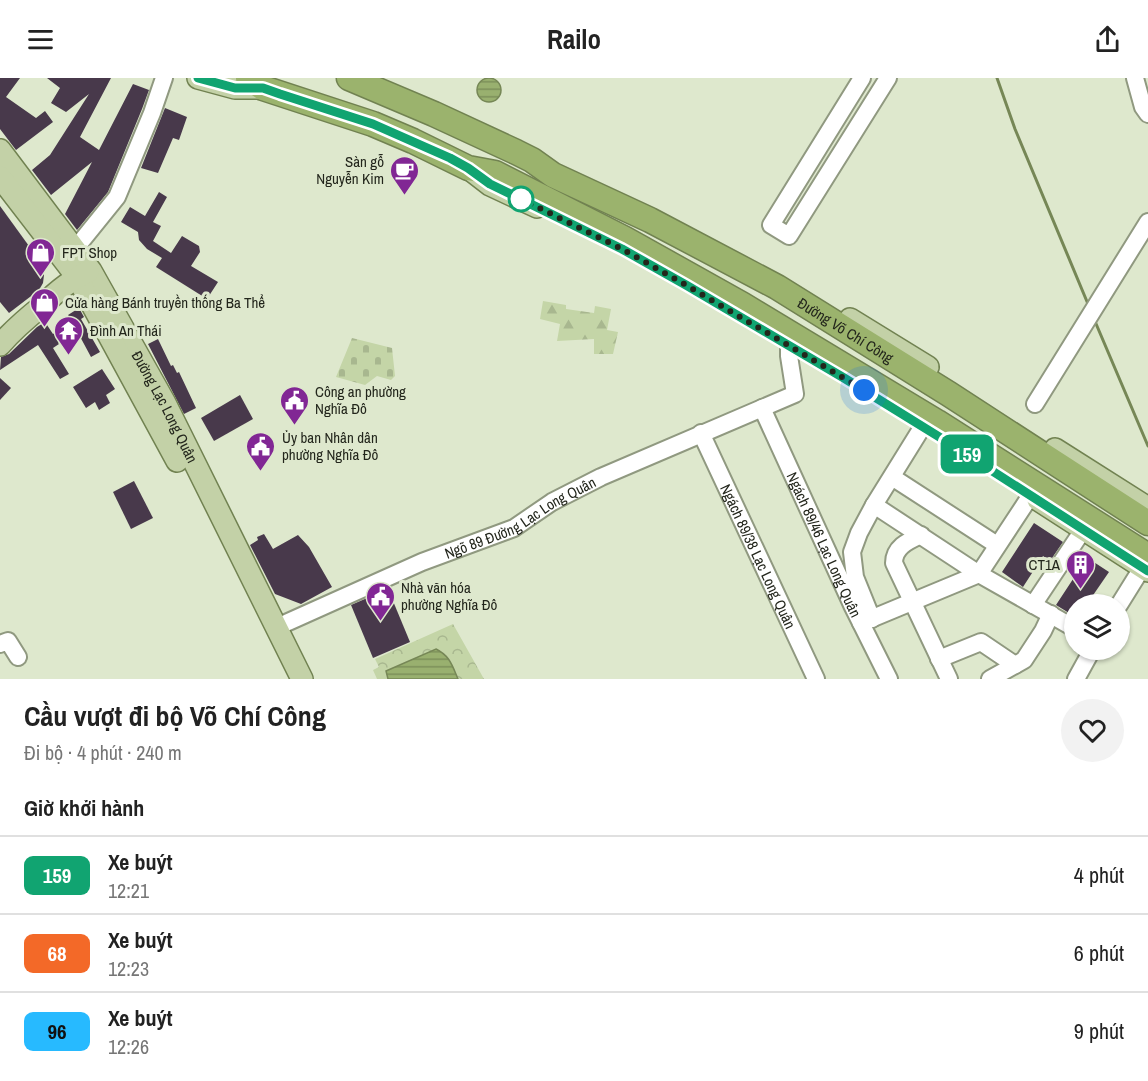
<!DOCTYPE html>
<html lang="vi">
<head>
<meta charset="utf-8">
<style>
	body { margin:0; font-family:"Archivo Narrow",sans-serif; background:#f2f2f2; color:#222; height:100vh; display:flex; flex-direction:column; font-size:22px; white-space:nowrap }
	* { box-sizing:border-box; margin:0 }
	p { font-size:20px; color:#767676 }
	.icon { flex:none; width:33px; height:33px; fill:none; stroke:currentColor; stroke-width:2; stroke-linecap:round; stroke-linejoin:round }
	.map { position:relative; height:601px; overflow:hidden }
	.drawer { display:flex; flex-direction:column; background:#fff; flex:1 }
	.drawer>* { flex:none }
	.badge { padding:0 12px; border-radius:9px; font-size:21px; line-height:39px }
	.fabs { position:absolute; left:1064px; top:516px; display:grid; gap:12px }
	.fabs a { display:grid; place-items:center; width:66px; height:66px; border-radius:50%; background:#fff; box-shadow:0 2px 4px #0004; font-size:30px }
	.you { position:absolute; width:30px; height:30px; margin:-15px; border:4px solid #fff; border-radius:50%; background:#1a73e8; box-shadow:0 0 0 9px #1a73e833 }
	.map>.badge { position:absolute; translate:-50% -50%; box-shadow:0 0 0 3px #fff }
	h2 { padding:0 24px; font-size:22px; line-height:54px }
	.round { display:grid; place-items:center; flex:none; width:63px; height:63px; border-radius:32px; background:#f2f2f2 }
	.headline { display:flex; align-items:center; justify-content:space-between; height:102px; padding:0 24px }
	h1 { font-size:28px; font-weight:700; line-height:45px }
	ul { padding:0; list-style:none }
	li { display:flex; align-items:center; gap:18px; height:78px; padding:0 24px; border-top:2px solid #e0e0e0 }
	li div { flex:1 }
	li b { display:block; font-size:22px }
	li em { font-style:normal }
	li .badge { min-width:66px; font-weight:700; text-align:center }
	header { display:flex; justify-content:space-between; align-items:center; height:78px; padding:0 24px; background:#fff; font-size:27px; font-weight:700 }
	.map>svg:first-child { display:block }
	.forest { fill:url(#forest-firs) }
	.cemetery { fill:url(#cemetery-stones) }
	.park { fill:url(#park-crowns) }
	.water { fill:url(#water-rules); stroke:#768756; stroke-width:1.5 }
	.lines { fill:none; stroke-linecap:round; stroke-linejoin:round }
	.stream { stroke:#768756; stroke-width:3 }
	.building { fill:#48394b }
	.minor-casing { stroke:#909980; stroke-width:20 }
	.major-casing { stroke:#718251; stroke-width:24 }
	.highway-casing { stroke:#718251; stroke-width:27 }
	.minor { stroke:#fff; stroke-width:16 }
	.major { stroke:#c3d1a7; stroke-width:21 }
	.highway { stroke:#9bb36d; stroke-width:24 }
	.line-casing { stroke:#fff; stroke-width:14 }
	.line { stroke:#11a471; stroke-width:9 }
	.walk { stroke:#23261c; stroke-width:6; stroke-dasharray:0 10.8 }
	.stop-dot { fill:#fff; stroke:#11a471; stroke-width:3 }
	.labels { text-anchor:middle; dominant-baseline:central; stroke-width:6; stroke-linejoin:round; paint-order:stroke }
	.poi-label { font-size:15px; fill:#23261c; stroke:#dee8cd; text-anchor:start }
	.street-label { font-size:15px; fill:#23261c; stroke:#dee8cd }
</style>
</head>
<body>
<header><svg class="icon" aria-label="menu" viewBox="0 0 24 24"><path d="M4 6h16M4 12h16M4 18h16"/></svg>Railo<svg class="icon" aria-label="share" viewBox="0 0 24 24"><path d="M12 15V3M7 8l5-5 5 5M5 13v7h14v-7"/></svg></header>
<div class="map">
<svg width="1148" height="601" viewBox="0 0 1148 601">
	<defs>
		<pattern id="forest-firs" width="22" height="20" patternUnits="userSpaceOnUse" patternTransform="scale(1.5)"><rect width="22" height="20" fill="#c4d5a7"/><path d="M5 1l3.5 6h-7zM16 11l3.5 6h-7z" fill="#a8b78f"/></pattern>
		<pattern id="cemetery-stones" width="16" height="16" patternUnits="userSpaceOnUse" patternTransform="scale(1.5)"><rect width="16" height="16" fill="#c4d5a7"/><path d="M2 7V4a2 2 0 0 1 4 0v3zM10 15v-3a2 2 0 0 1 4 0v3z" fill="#a8b78f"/></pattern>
		<pattern id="park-crowns" width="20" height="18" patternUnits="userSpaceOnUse" patternTransform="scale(1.5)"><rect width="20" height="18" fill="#c4d5a7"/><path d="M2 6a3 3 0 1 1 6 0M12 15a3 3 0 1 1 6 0" fill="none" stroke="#a8b78f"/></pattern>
		<pattern id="water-rules" width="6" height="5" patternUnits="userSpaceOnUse" patternTransform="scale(1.5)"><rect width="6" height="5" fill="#99b06f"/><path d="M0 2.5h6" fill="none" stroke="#7c8f5a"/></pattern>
	</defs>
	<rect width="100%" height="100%" fill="#dee8cd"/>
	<polygon class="forest" points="543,223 566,227 566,231 594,235 595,228 611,231 607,252 618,254 613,276 594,276 594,261 557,263 560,246 540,241"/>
	<polygon class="cemetery" points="352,260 392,270 395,298 391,302 377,298 365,307 336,299"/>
	<polygon class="park" points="453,546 484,601 377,601 373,592 379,589 375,581"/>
	<g class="water">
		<circle cx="489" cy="12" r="12"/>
		<path d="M436 571C450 578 452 587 458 601H388L386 593Z"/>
	</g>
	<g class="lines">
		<g class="stream">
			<polyline points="997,0 1015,51 1088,226"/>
			<polyline points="1094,241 1148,368"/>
		</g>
	</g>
	<g class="building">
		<polygon points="0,0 20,0 6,19 36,40 45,33 53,44 16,72 0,51"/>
		<polygon points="47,0 111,0 80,59 99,72 133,6 149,12 142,31 108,114 77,152 65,136 92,84 51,117 32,92 50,77 89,16 66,34 51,25 60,10"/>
		<polygon points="165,30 187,39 179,62 173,60 158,95 141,90"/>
		<polygon points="159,114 167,119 153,144 161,148 153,163 171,175 182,158 199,168 200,174 191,188 218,204 207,221 156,189 162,180 147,171 139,162 138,154 121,144 130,129 145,138"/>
		<polygon points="0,128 42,186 44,197 43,205 39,212 9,235 0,224"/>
		<polygon points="79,230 84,239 81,241 100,274 91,279 77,253 58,265 59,266 53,270 69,296 60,301 38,267 0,292 1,279 9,276 37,249 45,244 53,256 73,244 68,237"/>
		<polygon points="158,261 171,288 173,287 177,295 179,294 196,330 184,336 148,266"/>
		<polygon points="102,291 115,311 106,317 110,325 99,332 95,324 86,330 73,309"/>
		<polygon points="0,300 11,310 0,322"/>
		<polygon points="240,317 253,341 214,363 201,340"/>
		<polygon points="134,403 153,440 131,451 113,414"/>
		<polygon points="1034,445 1063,464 1050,483 1043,478 1023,509 1002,494"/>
		<polygon points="264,456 273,471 298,457 309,469 332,509 301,526 275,516 250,467 258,462 257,459"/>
		<polygon points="1080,475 1109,494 1087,526 1074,526 1074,538 1056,527 1075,498 1068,494"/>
		<polygon points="388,511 410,564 373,580 351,527"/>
	</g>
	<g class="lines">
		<defs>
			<g id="minor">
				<polyline points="862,0 771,147 789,158 888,0"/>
				<polyline points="1135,0 1143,29 1148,36"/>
				<polyline points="75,171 117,119 152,35 164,0"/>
				<polyline points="1035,326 1148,144"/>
				<path id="s1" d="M762 330 853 529 889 601"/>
				<path id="s2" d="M701 355 816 601"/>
				<polyline points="892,399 997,467"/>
				<polyline points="874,427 979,496 1074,550"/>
				<path d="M921 457C908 463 894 469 894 485L949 601"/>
				<polyline points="1033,527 1083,452"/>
				<polyline points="1119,527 1142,490"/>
				<polyline points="872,541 855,499 852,474 859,455 874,427 923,348"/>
				<polyline points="861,545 979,496 1031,417"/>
				<path id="s3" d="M277 549 422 484 514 450 552 424 601 399 795 316 789 278V268"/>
				<polyline points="0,566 8,563 18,579"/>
				<polyline points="939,581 981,564 1015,587"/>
				<polyline points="990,601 1024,582 1043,553 1051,536"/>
				<polyline points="1076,601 1092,572"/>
			</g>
			<g id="major">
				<polyline points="198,0 235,10 263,10"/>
				<path id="s4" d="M0 72 91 193 165 325 302 601"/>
				<polyline points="468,90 490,107 537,129"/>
				<polyline points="0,99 77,199 177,383"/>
				<polyline points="850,241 928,289"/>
				<path d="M0 267C13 252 27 240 42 228 56 214 70 202 88 194"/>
				<polyline points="1055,371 1148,430"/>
				<polyline points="1038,422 1148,493"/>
			</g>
			<g id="highway">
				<polyline points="248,0 263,10 373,46 413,63 468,90 495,95 625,161 743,227 937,344 1148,478"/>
				<path id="s5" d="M349 0 434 36 516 74 532 82 553 97 650 142 777 209 949 316 1148 445"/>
			</g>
		</defs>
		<use href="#minor" class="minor-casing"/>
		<use href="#major" class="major-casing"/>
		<use href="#highway" class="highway-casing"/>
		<use href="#minor" class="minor"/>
		<use href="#major" class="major"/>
		<use href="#highway" class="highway"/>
	</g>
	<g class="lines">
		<defs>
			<polyline id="line" points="198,0 235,10 263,10 280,16 373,46 450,80 468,90 490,106 622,171 686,207 844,300 941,360 1148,493"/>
		</defs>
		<use href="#line" class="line-casing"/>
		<use href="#line" class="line"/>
		<polyline class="walk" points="521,121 622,171 686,207 864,312"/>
	</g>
	<defs>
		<symbol id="cafe-pin" viewBox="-11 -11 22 30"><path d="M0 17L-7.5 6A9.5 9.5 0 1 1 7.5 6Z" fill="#812794" stroke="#dee8cd"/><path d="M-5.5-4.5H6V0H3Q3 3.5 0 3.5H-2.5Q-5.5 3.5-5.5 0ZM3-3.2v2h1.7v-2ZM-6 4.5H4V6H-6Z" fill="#fff"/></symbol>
		<symbol id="shop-pin" viewBox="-11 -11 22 30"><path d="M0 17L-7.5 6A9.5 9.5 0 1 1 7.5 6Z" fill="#812794" stroke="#dee8cd"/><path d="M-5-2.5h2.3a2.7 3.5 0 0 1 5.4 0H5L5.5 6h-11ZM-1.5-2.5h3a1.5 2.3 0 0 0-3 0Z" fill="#fff"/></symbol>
		<symbol id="temple-pin" viewBox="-11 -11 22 30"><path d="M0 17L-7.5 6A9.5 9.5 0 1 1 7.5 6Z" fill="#812794" stroke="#dee8cd"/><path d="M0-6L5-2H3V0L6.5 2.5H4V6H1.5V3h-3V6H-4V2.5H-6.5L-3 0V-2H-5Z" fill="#fff"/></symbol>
		<symbol id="civic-pin" viewBox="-11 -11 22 30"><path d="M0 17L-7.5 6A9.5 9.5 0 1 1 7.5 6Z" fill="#812794" stroke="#dee8cd"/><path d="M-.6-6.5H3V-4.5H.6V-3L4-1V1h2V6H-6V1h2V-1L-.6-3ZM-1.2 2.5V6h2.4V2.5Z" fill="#fff"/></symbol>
		<symbol id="building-pin" viewBox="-11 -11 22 30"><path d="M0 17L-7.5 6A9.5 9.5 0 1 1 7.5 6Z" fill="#812794" stroke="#dee8cd"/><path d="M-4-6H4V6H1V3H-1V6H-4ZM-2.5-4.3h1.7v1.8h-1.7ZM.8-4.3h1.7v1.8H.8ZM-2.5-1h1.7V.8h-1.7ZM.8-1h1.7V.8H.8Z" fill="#fff"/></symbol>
	</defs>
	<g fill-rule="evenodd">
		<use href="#cafe-pin" x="388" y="76" width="33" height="45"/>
		<use href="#shop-pin" x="24" y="158" width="33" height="45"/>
		<use href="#shop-pin" x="28" y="208" width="33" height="45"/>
		<use href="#temple-pin" x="52" y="236" width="33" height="45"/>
		<use href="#civic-pin" x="278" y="306" width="33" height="45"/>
		<use href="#civic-pin" x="244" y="352" width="33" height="45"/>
		<use href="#building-pin" x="1064" y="470" width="33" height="45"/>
		<use href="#civic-pin" x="364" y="502" width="33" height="45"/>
	</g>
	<circle class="stop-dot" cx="521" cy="121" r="12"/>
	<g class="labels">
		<g class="poi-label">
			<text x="384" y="83" text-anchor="end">Sàn gỗ<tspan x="384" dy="17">Nguyễn Kim</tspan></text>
			<text x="62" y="174">FPT Shop</text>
			<text x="65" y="224">Cửa hàng Bánh truyền thống Ba Thể</text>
			<text x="90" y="252">Đình An Thái</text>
			<text x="315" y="313">Công an phường<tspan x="315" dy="17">Nghĩa Đô</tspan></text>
			<text x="282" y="359">Ủy ban Nhân dân<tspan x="282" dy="17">phường Nghĩa Đô</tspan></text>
			<text x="1060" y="486" text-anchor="end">CT1A</text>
			<text x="401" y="509">Nhà văn hóa<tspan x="401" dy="17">phường Nghĩa Đô</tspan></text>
		</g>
		<g class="street-label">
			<text stroke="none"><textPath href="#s5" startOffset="558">Đường Võ Chí Công</textPath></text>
			<text stroke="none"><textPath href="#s4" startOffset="306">Đường Lạc Long Quân</textPath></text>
			<text stroke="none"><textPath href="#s3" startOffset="267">Ngõ 89 Đường Lạc Long Quân</textPath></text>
			<text stroke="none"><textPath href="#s1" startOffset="150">Ngách 89/46 Lạc Long Quân</textPath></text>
			<text stroke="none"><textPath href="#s2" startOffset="136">Ngách 89/38 Lạc Long Quân</textPath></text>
		</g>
	</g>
</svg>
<div class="fabs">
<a><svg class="icon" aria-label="layers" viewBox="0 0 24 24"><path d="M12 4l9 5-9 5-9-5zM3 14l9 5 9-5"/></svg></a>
</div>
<div class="you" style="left:864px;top:312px"></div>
<b class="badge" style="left:967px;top:376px;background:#11a471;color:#fff">159</b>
</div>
<section class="drawer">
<div class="headline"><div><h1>Cầu vượt đi bộ Võ Chí Công</h1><p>Đi bộ · 4 phút · 240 m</p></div><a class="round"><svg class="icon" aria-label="heart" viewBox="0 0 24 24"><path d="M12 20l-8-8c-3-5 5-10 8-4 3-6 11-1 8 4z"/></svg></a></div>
<h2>Giờ khởi hành</h2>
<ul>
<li><span class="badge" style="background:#11a471;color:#fff">159</span><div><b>Xe buýt</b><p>12:21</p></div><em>4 phút</em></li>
<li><span class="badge" style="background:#f36928;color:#fff">68</span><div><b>Xe buýt</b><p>12:23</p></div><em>6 phút</em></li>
<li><span class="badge" style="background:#27baff;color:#111">96</span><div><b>Xe buýt</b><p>12:26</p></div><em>9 phút</em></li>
</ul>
</section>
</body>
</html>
